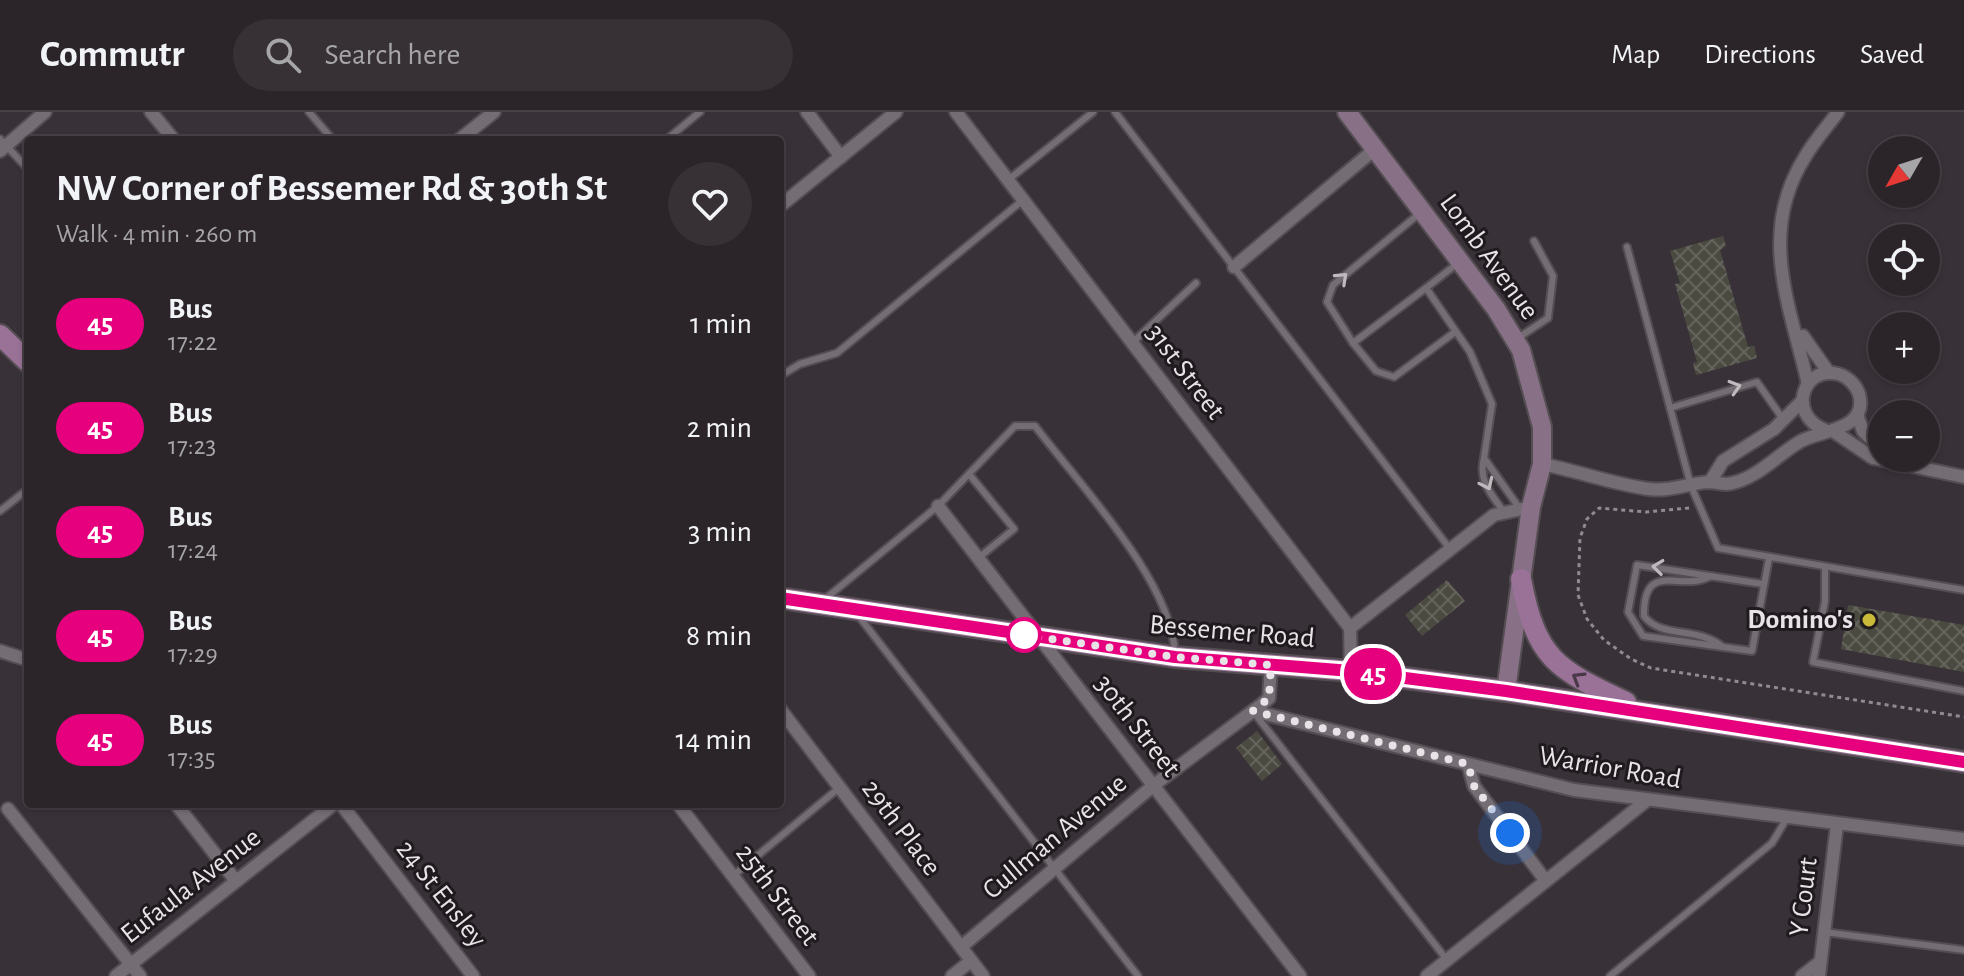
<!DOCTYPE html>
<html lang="en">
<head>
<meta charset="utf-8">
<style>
	body { margin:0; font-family:"Alegreya Sans",sans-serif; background:#373136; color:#f1f3f6; height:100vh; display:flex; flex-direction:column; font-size:30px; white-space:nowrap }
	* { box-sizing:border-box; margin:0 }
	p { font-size:26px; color:#a6a5a8 }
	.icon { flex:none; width:44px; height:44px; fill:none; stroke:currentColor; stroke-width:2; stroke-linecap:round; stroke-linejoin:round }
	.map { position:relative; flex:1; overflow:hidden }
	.drawer { position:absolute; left:24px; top:24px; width:760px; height:672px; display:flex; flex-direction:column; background:#2b252a; border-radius:8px; box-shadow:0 2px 6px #0004,0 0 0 2px #474247 }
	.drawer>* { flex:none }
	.badge { padding:0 16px; border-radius:26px; font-size:28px; line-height:52px }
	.needle { width:52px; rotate:231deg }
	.controls { position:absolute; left:1868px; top:24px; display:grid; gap:16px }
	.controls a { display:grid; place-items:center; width:72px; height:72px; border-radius:50%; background:#2b252a; box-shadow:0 2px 6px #0004,0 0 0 2px #474247; font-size:40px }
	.you { position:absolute; width:40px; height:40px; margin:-20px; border:6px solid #fff; border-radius:50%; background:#1a73e8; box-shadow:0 0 0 12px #1a73e833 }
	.map>.badge { position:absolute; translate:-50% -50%; box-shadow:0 0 0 4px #fff }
	.round { display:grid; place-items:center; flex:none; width:84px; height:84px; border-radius:42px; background:#373136 }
	.headline { display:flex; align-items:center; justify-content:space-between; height:136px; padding:0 32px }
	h1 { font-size:38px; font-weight:600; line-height:60px }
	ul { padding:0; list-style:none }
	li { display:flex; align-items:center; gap:24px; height:104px; padding:0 32px }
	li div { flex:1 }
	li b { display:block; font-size:30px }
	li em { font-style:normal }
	li .badge { min-width:88px; font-weight:700; text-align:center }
	header { display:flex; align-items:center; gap:48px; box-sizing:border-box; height:112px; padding:0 40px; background:#2b252a; border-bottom:2px solid #474247 }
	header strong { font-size:38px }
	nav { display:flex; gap:44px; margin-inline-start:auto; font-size:28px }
	.search { width:560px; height:72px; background:#373136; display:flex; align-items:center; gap:20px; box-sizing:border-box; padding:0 28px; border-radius:44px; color:#a6a5a8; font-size:30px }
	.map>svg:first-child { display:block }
	.building { fill:url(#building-cross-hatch) }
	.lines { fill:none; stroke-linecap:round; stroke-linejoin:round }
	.lane-casing { stroke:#544e53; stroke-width:10 }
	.street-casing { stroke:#544e53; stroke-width:16 }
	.secondary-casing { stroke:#544e53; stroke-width:22 }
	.primary-casing { stroke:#544e53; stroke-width:24 }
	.path { stroke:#918b90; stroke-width:3; stroke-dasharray:4 4; stroke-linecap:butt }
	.lane { stroke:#756d74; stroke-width:6 }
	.street { stroke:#756d74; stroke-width:12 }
	.secondary { stroke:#887086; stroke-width:18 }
	.primary { stroke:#9a7298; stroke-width:20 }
	.oneway { stroke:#c0babf }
	.oneway2 { stroke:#493948 }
	.line-casing { stroke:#fff; stroke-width:18 }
	.line { stroke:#e6007e; stroke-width:12 }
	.walk { stroke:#e8e3e7; stroke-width:8; stroke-dasharray:0 14.4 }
	.poi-dot { fill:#caba3a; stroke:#1e1a1d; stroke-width:3 }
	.stop-dot { fill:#fff; stroke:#e6007e; stroke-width:4 }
	.labels { text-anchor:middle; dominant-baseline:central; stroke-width:6; stroke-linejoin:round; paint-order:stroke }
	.street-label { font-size:28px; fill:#e8e3e7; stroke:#1e1a1d }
	.poi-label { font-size:28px; font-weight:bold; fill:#e8e3e7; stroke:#1e1a1d; text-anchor:end }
</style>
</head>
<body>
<header>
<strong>Commutr</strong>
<div class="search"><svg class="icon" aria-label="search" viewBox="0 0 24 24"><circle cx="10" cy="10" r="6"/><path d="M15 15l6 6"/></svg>Search here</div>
<nav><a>Map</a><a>Directions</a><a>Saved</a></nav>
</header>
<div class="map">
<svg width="1964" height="864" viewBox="0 0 1964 864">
	<defs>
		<pattern id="building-cross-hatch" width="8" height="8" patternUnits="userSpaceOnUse" patternTransform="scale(2)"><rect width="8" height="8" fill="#4a4a40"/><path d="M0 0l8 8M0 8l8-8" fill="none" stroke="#64645c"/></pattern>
	</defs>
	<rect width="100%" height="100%" fill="#393138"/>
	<g class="building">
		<polygon points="1723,124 1726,134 1720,138 1748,235 1754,234 1757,246 1696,263 1693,251 1697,250 1675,172 1680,171 1670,139"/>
		<polygon points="1447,468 1465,489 1422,524 1405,503"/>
		<polygon points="1848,493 1964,513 1964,560 1841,537"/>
		<polygon points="1257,619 1282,652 1262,669 1236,636"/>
	</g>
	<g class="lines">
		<defs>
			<g id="lane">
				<polyline points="309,0 333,28"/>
				<polyline points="1115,0 1450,437"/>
				<polyline points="0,27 28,57"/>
				<polyline points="666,28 700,0"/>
				<polyline points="1008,68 1093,0"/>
				<polyline points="1627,135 1691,374 1718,436 1964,478"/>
				<polyline points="1426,176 1458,151"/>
				<polyline points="1455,220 1394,265 1376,259 1353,231 1426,176 1470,240 1492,292 1484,346"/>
				<polyline points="1518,226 1548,206 1553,164 1534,129"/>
				<polyline points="1132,231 1196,171"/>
				<polyline points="1353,231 1327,190 1333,173 1420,101"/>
				<polyline points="780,264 800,252 837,241 1023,88"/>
				<polyline points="1670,296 1757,270 1783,307"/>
				<polyline points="969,362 1014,417 977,447"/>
				<polyline points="0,399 28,377"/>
				<path d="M1504 400C1491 382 1478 369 1484 346L1520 397"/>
				<polyline points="1825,457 1825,489 1813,550 1964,579"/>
				<path d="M1711 464C1682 481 1643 446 1644 504 1661 527 1698 514 1723 535"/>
				<polyline points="1763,472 1637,453 1628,500 1643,524 1752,539 1769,446"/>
				<path d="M825 487 938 394 1015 314H1035C1079 372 1172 469 1175 542"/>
				<polyline points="857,502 1138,864"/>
				<polyline points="1255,602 1447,848"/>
				<polyline points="733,764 840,675"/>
				<polyline points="1824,820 1964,838"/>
				<polyline points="1610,864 1772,731 1787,706"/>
			</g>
			<g id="street">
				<polyline points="151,0 174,28"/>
				<polyline points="807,0 841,45"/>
				<polyline points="956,0 1350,516 1351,559"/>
				<polyline points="459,28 494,0"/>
				<polyline points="0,39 45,0"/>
				<polyline points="780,94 896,0"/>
				<polyline points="1234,155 1375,37"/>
				<polyline points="1803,224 1829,261"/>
				<path d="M1808 272C1790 193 1757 121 1805 45 1814 29 1827 15 1838 0"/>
				<polyline points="1857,303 1863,319 1882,338"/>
				<polyline points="1833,319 1873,346 1964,365"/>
				<path d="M1542 352C1578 359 1612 372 1649 377 1669 380 1689 371 1709 370 1715 370 1721 372 1727 372 1755 369 1778 342 1801 329 1821 318 1869 318 1859 282 1856 273 1847 264 1838 262 1802 253 1787 303 1825 318"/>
				<polyline points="1710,370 1723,349 1774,317 1802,289"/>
				<polyline points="938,394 1300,864"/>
				<polyline points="1350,516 1494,403 1531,395"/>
				<polyline points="0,539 28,548"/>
				<polyline points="780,597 983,864"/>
				<polyline points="1253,599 1574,678 1964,727"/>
				<polyline points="1468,652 1474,674 1546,769"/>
				<polyline points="176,692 236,769"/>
				<polyline points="341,692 473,864"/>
				<polyline points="678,692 809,864"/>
				<polyline points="8,697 140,864"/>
				<polyline points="961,835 1154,673 1261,593 1269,586 1271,553"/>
				<polyline points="116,864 334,692"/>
				<polyline points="952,864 971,849"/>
				<polyline points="1427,864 1646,689"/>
				<polyline points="1802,864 1820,850"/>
				<polyline points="1819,864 1837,712"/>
			</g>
			<polyline id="secondary" points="1347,0 1496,197 1521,238 1542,315 1542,352 1531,395 1506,579"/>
			<g id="primary">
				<polyline points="0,223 28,250"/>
				<path d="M1521 467C1536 547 1556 557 1626 590"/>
				<polyline points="780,486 1175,545 1351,559 1506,579 1964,650"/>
			</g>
		</defs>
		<use href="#lane" class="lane-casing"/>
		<use href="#street" class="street-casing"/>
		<use href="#secondary" class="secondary-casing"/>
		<use href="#primary" class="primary-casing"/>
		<polyline class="path" points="1689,396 1646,400 1599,396 1587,407 1580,426 1578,483 1587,507 1604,528 1631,547 1651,556 1964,605"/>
		<use href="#lane" class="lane"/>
		<use href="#street" class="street"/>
		<use href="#secondary" class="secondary"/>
		<use href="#primary" class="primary"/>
	</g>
	<defs><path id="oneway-chevron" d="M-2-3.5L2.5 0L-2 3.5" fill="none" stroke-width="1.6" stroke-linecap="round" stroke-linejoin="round" transform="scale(2)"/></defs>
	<g class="oneway">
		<use href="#oneway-chevron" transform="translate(1342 166) rotate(-43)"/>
		<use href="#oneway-chevron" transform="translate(1735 275) rotate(-17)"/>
		<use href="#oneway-chevron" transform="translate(1487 372) rotate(65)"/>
		<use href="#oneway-chevron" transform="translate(1658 455) rotate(-173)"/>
	</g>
	<use class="oneway2" href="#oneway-chevron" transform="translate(1578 566) rotate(-149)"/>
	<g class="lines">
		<defs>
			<polyline id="line" points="780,486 1175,545 1351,559 1506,579 1964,650"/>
		</defs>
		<use href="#line" class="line-casing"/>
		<use href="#line" class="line"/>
		<polyline class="walk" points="1024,523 1175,545 1271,553 1269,586 1253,599 1468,652 1474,674 1510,721"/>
	</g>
	<circle class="poi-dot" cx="1869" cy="508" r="8"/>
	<circle class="stop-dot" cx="1024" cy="523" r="16"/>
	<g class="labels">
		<g class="street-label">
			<text transform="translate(1489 145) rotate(54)">Lomb Avenue</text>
			<text transform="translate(1185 260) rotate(53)">31st Street</text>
			<text transform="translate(1232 520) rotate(5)">Bessemer Road</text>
			<text transform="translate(1137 614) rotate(52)">30th Street</text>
			<text transform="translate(1610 656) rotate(10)">Warrior Road</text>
			<text transform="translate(901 716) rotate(53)">29th Place</text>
			<text transform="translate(1055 725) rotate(-40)">Cullman Avenue</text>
			<text transform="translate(191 774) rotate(-38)">Eufaula Avenue</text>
			<text transform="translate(441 782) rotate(52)">24 St Ensley</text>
			<text transform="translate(777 783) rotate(53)">25th Street</text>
			<text transform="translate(1804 785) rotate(-83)">Y Court</text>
		</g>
		<g class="poi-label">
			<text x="1853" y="508">Domino's</text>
		</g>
	</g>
</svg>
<div class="controls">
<a><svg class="needle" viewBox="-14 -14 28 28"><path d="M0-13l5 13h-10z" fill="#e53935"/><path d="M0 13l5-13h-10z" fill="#a6a5a8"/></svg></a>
<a><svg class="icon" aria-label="locate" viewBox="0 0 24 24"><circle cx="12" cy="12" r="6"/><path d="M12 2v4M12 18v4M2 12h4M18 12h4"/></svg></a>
<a>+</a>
<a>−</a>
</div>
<div class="you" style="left:1510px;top:721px"></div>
<b class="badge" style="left:1373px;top:562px;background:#e6007e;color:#fff">45</b>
<section class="drawer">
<div class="headline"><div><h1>NW Corner of Bessemer Rd &amp; 30th St</h1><p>Walk · 4 min · 260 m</p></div><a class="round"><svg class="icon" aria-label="heart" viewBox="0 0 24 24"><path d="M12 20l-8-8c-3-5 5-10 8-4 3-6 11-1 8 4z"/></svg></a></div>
<ul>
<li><span class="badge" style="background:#e6007e;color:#fff">45</span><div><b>Bus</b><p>17:22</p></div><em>1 min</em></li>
<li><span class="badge" style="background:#e6007e;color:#fff">45</span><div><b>Bus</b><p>17:23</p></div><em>2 min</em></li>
<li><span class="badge" style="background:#e6007e;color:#fff">45</span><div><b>Bus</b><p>17:24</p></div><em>3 min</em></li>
<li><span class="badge" style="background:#e6007e;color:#fff">45</span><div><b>Bus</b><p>17:29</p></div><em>8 min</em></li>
<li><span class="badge" style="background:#e6007e;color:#fff">45</span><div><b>Bus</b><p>17:35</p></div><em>14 min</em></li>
</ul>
</section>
</div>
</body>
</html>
